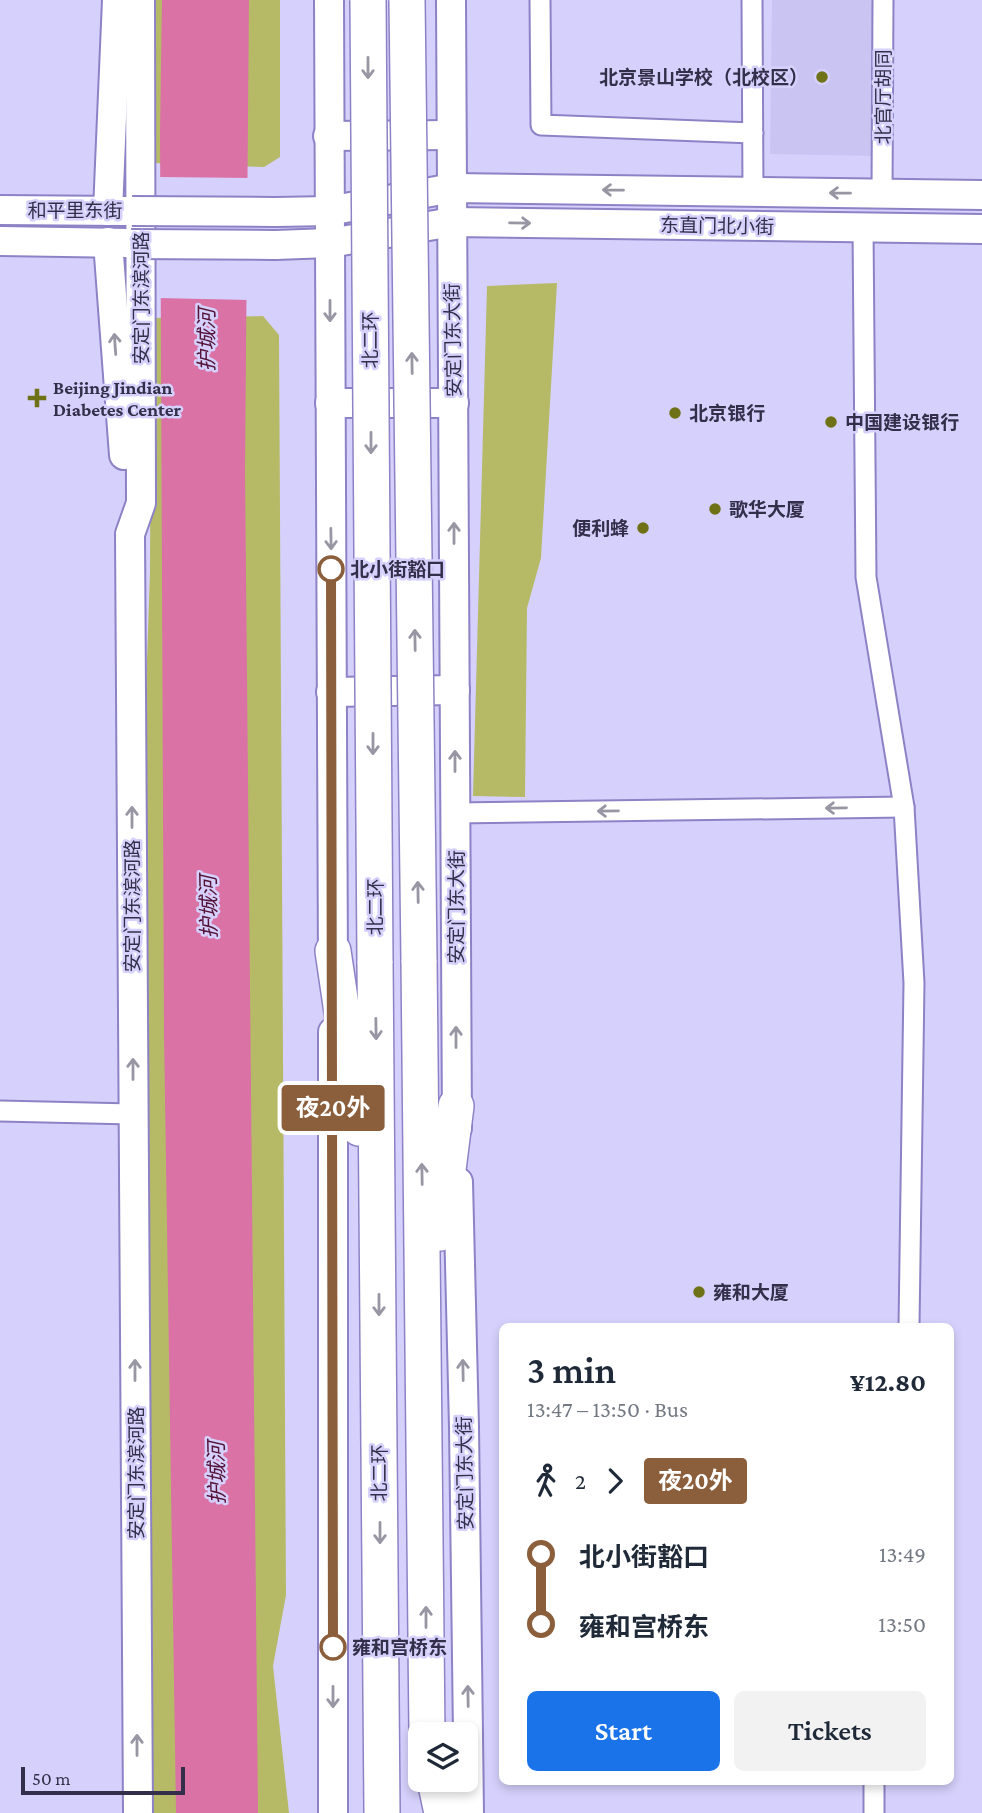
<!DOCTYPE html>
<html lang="en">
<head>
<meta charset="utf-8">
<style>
	body { margin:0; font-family:"Crimson Pro","Noto Sans SC",serif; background:#f2f2f3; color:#1f2937; height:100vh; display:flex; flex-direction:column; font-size:26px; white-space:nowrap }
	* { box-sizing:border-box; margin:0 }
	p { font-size:23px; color:#747a83 }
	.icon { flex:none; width:38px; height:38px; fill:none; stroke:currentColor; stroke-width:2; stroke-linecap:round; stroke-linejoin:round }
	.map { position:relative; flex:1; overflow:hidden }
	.panel { position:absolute; left:499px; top:1323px; width:455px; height:462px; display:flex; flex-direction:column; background:#fff; border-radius:10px; box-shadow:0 4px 10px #0003 }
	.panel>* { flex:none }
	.badge { padding:0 14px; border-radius:5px; font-size:24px; line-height:46px }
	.fabs { position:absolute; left:408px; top:1722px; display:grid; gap:14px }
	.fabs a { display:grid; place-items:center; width:70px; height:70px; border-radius:10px; background:#fff; box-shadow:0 4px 10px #0003; font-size:35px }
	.scale { position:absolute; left:21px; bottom:18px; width:164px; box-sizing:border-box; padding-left:7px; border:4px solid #332e4a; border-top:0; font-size:19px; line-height:24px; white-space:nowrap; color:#332e4a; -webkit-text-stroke:5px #d6d1fc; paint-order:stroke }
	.map>.badge { position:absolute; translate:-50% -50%; box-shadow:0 0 0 4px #fff }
	.legs { display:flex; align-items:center; gap:10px; height:77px; padding:0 28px; font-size:23px }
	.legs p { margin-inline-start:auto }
	.summary { display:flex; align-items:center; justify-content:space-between; height:119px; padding:0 28px }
	h1 { font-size:38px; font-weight:600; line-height:52px }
	.button { display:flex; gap:14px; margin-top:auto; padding:14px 28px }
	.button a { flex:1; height:80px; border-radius:10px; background:#1a73e8; color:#fff; font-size:28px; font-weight:600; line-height:80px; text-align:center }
	.button a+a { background:#f2f2f3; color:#1f2937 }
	ul { padding:0 28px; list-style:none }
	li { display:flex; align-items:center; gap:24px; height:70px; font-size:26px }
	li i { display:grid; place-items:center; width:10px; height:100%; margin:0 9px; background:currentColor }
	li i::after { content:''; width:18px; height:18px; margin:-9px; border:5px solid; border-radius:50%; background:#fff }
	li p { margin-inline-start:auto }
	li:first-child i { background:linear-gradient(#0000 50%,currentColor 0) }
	li:last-child i { background:linear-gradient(currentColor 50%,#0000 0) }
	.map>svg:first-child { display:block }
	.built { fill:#cac4f3 }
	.green { fill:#b6ba66 }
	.water { fill:#da72a5 }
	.pier { fill:#d6d1fc }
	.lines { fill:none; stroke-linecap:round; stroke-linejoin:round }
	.street-casing { stroke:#8d82c5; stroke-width:23 }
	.secondary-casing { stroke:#8d82c5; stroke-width:32 }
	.highway-casing { stroke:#8d82c5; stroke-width:38 }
	.street { stroke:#fff; stroke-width:19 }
	.secondary { stroke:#fff; stroke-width:28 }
	.highway { stroke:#fff; stroke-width:35 }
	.secondary-bridge-casing { stroke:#8d82c5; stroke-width:32; stroke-linecap:butt }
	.highway-bridge-casing { stroke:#8d82c5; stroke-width:38; stroke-linecap:butt }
	.secondary-bridge { stroke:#fff; stroke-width:28 }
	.highway-bridge { stroke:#fff; stroke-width:35 }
	.oneway { stroke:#9996a4 }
	.line-1-casing { stroke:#fff; stroke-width:16 }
	.line-1 { stroke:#8b5e3c; stroke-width:10 }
	.poi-dot { fill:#6f7116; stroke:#d6d1fc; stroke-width:2.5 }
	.stop-1-dot { fill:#fff; stroke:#8b5e3c; stroke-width:3.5 }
	.labels { text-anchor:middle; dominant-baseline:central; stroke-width:5; stroke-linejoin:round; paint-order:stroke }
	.poi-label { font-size:19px; font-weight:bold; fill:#332e4a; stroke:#d6d1fc; text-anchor:start }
	.street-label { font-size:19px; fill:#332e4a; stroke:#d6d1fc }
	.stop-label { font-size:19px; font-weight:bold; fill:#332e4a; stroke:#d6d1fc; text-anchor:start }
	.water-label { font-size:21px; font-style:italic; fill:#531236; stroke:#d6d1fc }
</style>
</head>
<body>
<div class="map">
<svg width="982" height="1813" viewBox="0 0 982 1813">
	<rect width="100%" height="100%" fill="#d6d1fc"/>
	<polygon class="built" points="772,0 874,0 872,156 770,154"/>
	<g class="green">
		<polygon points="154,0 280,0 280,157 264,167 152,163"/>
		<polygon points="557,283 541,558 527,608 525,797 473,796 487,286"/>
		<polygon points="263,316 279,335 286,1595 273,1666 289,1813 153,1813 146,689 150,572 151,318"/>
	</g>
	<polygon class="water" points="162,0 249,0 245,471 258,1813 176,1813 164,1033 160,132"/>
	<polygon class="pier" points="157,177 251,178 250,300 157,298"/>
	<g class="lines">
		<defs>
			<g id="street">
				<polyline points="540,0 541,125 753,133"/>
				<polyline points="752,0 753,192"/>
				<polyline points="882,194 883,0"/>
				<polyline points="863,228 866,577 904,807 914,983 909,1326"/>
				<polyline points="455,813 904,807"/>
				<polyline points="0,1111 133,1114"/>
				<polyline points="874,1813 874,1782"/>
			</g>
			<g id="secondary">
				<polyline points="329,0 333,970"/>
				<polyline points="451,0 457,1128"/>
				<polyline points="328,136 451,135"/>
				<polyline points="0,210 125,211"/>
				<polyline points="108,211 117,0"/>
				<polyline points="275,212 329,211 452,188 982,195"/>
				<polyline points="0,241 127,243"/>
				<polyline points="108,242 124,455"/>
				<polyline points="275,245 330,243 452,222 982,229"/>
				<polyline points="330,403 454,403"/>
				<polyline points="331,692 455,690"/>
				<polyline points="333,1032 333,1813"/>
				<polyline points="458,1182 464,1427 469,1813"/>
				<polyline points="138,1813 130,534 141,503 140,0"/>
			</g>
			<g id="highway">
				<polyline points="333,951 359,1128"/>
				<polyline points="419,960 427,1734"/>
				<polyline points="375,961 382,1813"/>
				<polyline points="440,1233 456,1106"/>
				<polyline points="435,1780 442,1813"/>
			</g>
		</defs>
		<use href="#street" class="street-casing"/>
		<use href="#secondary" class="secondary-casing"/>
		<use href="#highway" class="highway-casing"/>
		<use href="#street" class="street"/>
		<use href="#secondary" class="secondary"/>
		<use href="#highway" class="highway"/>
		<defs>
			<g id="secondary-bridge">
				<polyline points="132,211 275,212"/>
				<polyline points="131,244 275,245"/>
			</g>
			<g id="highway-bridge">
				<polyline points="368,0 375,961"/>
				<polyline points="407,0 419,960"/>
			</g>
		</defs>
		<use href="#secondary-bridge" class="secondary-bridge-casing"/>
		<use href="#highway-bridge" class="highway-bridge-casing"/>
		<use href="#secondary-bridge" class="secondary-bridge"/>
		<use href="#highway-bridge" class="highway-bridge"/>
	</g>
	<defs><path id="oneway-shaft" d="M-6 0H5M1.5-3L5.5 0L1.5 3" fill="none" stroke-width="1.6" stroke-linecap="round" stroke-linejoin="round" transform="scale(1.75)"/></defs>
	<g class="oneway">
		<use href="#oneway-shaft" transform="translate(368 68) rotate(90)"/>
		<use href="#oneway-shaft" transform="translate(613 190) rotate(-179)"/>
		<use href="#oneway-shaft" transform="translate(840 193) rotate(-179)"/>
		<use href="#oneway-shaft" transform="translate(520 223) rotate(1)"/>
		<use href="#oneway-shaft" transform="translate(330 311) rotate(90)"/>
		<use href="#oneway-shaft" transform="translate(115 344) rotate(-94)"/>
		<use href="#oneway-shaft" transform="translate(412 363) rotate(-91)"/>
		<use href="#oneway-shaft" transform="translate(371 443) rotate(90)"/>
		<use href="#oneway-shaft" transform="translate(454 533) rotate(-90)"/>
		<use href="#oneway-shaft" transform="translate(331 539) rotate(89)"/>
		<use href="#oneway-shaft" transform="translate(415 640) rotate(-91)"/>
		<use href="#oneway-shaft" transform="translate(373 744) rotate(90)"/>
		<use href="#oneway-shaft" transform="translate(455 761) rotate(-90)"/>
		<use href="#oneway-shaft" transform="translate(836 808) rotate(179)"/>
		<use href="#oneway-shaft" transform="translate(608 811) rotate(179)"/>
		<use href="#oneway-shaft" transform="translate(132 817) rotate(-90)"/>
		<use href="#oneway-shaft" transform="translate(418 892) rotate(-91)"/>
		<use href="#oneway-shaft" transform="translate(376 1029) rotate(89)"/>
		<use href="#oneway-shaft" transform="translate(456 1037) rotate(-90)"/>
		<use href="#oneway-shaft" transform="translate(133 1069) rotate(-90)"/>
		<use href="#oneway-shaft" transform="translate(422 1174) rotate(-91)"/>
		<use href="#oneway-shaft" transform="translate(379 1305) rotate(90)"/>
		<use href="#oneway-shaft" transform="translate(135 1370) rotate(-90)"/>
		<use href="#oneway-shaft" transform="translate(463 1370) rotate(-91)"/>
		<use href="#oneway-shaft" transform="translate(380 1533) rotate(90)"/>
		<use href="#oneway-shaft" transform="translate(426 1617) rotate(-90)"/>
		<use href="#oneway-shaft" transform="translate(468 1696) rotate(-91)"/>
		<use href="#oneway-shaft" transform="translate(333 1697) rotate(90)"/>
		<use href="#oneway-shaft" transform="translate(137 1745) rotate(-90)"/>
	</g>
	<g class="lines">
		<defs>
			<polyline id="line-1" points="331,569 333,1647"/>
		</defs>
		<use href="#line-1" class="line-1-casing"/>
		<use href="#line-1" class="line-1"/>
	</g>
	<g class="poi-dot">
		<circle cx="822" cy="77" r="7"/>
		<path d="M33.5 387.5h7v7h7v7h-7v7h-7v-7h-7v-7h7z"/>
		<circle cx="675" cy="413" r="7"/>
		<circle cx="831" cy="422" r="7"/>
		<circle cx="715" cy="509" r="7"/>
		<circle cx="643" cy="528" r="7"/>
		<circle cx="699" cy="1292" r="7"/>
	</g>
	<g class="stop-1-dot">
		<circle cx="331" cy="569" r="12"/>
		<circle cx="333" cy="1647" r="12"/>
	</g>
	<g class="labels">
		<g class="poi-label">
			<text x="808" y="77" text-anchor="end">北京景山学校（北校区）</text>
			<text x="53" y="387">Beijing Jindian<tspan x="53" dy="22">Diabetes Center</tspan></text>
			<text x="689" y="413">北京银行</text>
			<text x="845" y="422">中国建设银行</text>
			<text x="729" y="509">歌华大厦</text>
			<text x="629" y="528" text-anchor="end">便利蜂</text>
			<text x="713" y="1292">雍和大厦</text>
		</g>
		<g class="street-label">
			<text transform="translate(883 97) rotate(-90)">北官厅胡同</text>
			<text x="75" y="210">和平里东街</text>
			<text transform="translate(717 226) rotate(1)">东直门北小街</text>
			<text transform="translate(141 298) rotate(-90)">安定门东滨河路</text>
			<text transform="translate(370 340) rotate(-90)">北二环</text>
			<text transform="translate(453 340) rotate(-91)">安定门东大街</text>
			<text transform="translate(132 906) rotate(-90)">安定门东滨河路</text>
			<text transform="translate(375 907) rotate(-90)">北二环</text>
			<text transform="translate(456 907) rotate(-90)">安定门东大街</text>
			<text transform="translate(136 1473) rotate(-90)">安定门东滨河路</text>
			<text transform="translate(379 1473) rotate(-90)">北二环</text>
			<text transform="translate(465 1473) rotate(-91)">安定门东大街</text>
		</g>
		<g class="stop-label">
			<text x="350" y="569">北小街豁口</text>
			<text x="352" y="1647">雍和宫桥东</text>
		</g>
		<g class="water-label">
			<text transform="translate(207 340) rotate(-90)">护城河</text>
			<text transform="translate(209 907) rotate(-91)">护城河</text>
			<text transform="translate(217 1473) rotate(-91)">护城河</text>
		</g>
	</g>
</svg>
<div class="fabs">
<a><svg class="icon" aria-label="layers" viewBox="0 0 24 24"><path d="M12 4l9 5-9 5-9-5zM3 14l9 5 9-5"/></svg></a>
</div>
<div class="scale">50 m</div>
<b class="badge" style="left:333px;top:1108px;background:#8b5e3c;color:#fff">夜20外</b>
<section class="panel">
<div class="summary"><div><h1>3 min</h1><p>13:47 – 13:50 · Bus</p></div><b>¥12.80</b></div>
<div class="legs"><svg class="icon" aria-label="walk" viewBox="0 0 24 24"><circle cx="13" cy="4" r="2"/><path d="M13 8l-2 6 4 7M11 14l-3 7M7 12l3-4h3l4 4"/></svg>2<svg class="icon" aria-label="forward" viewBox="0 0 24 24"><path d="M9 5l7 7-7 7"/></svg><b class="badge" style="background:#8b5e3c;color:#fff">夜20外</b></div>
<ul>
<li><i style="color:#8b5e3c"></i><b>北小街豁口</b><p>13:49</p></li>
<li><i style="color:#8b5e3c"></i><b>雍和宫桥东</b><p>13:50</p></li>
</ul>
<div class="button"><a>Start</a><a>Tickets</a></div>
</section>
</div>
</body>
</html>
